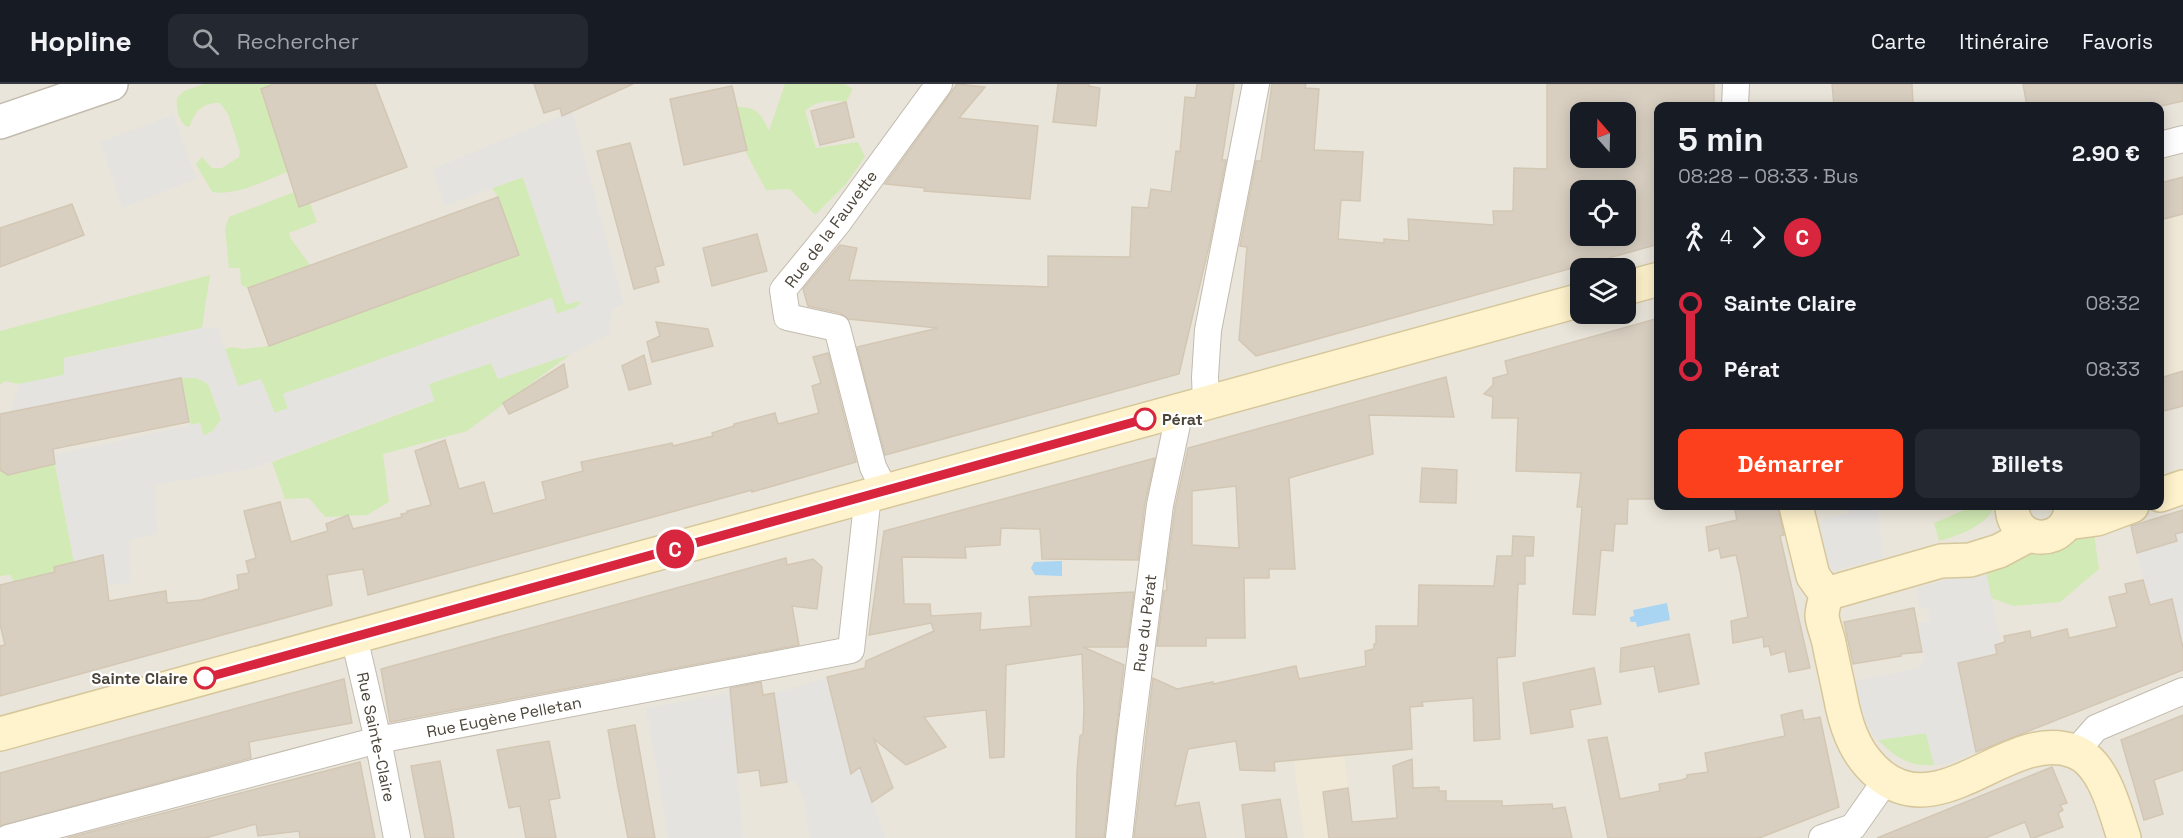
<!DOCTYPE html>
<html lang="fr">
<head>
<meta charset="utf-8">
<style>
	body { margin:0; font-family:"Space Grotesk",sans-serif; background:#242831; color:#f1f3f6; height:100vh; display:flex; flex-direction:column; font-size:22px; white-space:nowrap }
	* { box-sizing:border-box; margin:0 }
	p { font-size:20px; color:#9ea1a6 }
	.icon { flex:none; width:33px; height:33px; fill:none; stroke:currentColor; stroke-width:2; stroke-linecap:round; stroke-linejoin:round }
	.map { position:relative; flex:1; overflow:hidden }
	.sheet { position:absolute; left:1654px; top:18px; width:510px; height:408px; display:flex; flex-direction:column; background:#171b24; border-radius:12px; box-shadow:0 3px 15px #0003 }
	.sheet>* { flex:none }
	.badge { padding:0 12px; border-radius:20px; font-size:21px; line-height:39px }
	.needle { width:39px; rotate:340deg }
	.tools { position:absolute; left:1570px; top:18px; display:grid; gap:12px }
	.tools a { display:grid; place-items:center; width:66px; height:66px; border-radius:12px; background:#171b24; box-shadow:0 3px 15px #0003; font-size:30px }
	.map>.badge { position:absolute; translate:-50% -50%; box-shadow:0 0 0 3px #fff }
	.legs { display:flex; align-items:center; gap:9px; height:66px; padding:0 24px; font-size:20px }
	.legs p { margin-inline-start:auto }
	.head { display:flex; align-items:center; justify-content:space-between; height:102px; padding:0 24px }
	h1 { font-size:33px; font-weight:700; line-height:45px }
	.cta { display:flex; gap:12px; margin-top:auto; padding:12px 24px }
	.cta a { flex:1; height:69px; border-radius:12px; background:#fc3f1d; color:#fff; font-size:24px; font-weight:700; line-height:69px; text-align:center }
	.cta a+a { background:#242831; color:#f1f3f6 }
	ul { padding:0 24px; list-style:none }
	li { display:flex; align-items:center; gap:21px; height:66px; font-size:22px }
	li i { display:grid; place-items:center; width:9px; height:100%; margin:0 8px; background:currentColor }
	li i::after { content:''; width:15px; height:15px; margin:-8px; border:4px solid; border-radius:50%; background:#171b24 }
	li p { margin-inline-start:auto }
	li:first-child i { background:linear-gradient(#0000 50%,currentColor 0) }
	li:last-child i { background:linear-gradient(currentColor 50%,#0000 0) }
	header { display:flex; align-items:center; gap:36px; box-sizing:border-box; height:84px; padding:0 30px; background:#171b24; border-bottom:2px solid #363941 }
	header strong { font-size:28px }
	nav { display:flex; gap:33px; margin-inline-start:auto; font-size:21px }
	.search { width:420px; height:54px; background:#242831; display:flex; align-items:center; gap:15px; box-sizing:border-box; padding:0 21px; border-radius:12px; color:#9ea1a6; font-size:22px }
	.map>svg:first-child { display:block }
	.residential { fill:#eae5da; fill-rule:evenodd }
	.education { fill:#efe8d6 }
	.green { fill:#d2eab5 }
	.parking { fill:#e5e3e0 }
	.water { fill:#a9d4f2 }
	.building { fill:#d8cfc1; stroke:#d3c7b4; stroke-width:1.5; fill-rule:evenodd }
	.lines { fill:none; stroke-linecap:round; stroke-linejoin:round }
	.minor-casing { stroke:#c2bbae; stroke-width:28 }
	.tertiary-casing { stroke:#c2bbae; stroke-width:36 }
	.secondary-casing { stroke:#d6c79b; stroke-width:36 }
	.minor { stroke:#fff; stroke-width:26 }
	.tertiary { stroke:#fff; stroke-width:33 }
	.secondary { stroke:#fff3cd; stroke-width:33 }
	.line-1-casing { stroke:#fff; stroke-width:14 }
	.line-1 { stroke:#d7263d; stroke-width:9 }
	.stop-1-dot { fill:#fff; stroke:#d7263d; stroke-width:3 }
	.labels { text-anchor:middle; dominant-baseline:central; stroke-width:4.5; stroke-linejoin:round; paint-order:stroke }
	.street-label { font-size:16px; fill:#4b4439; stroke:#fff }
	.stop-label { font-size:16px; font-weight:bold; fill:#4b4439; stroke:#fff; text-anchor:start }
</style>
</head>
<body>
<header>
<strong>Hopline</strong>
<div class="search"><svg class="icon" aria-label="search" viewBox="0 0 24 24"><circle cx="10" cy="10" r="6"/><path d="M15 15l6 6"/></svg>Rechercher</div>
<nav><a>Carte</a><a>Itinéraire</a><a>Favoris</a></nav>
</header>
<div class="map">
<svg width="2183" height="754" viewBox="0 0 2183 754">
	<rect width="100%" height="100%" fill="#f6f3ec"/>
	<path class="residential" d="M0 0H2183V754H0ZM1659 22H2160V422H1659ZM1581 28H1626V74H1581ZM1581 106H1626V152H1581ZM1581 184H1626V230H1581Z"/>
	<g class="education">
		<polygon points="2183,93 2183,322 2160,328 2160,99"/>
		<polygon points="1339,623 1354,754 1304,754 1292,664"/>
	</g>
	<g class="green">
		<path d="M204 0H274L261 5 287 88C264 97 237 112 212 108L196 80 202 73 212 84H222L239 73 240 67 228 30 220 19C203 19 195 26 190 42L187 43C178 35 176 25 177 14L184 7Z"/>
		<path d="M785 0H844L853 5 846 18C830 16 817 16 805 27L816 64 858 58 865 73 845 101 815 131 790 105 766 106 731 41V33L737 23C758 23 761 30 769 47Z"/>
		<polygon points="523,93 566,220 583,216 577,223 557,230 551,214 283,310 288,325 275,329 238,302 225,265 232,263 244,265 269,262 519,171 498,113 492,104"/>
		<polygon points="294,108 299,123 310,119 317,138 289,149 291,155 310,181 248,204 241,201 240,184 229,184 225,145 229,133"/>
		<polygon points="210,191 202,244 64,274 64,291 19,300 5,297 0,301 0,247"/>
		<polygon points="571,270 467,347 383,370 389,418 367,431 325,433 309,414 285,415 272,378 434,317 428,300 491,279 498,295"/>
		<polygon points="181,294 197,294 208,300 221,335 213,347 203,352 200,339 191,341"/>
		<polygon points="0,374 54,376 74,478 55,488 14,498 10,491 0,492"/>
		<path d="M1969 422H1995C1986 442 1960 451 1939 457L1934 439 1969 424Z"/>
		<polygon points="2094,450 2099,485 2060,518 2014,522 1991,514 1985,484"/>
		<path d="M1926 649 1934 681C1909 683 1895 673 1878 656Z"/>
	</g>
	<g class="parking">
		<polygon points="572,27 624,220 611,225 610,250 571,270 498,295 491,279 429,300 434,316 254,384 156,401 157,450 129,456 131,498 107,502 74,478 54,371 200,339 204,352 213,347 221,335 209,300 197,294 181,294 10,328 19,300 64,291 64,275 202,244 221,243 220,251 238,302 261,295 275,329 288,324 283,310 552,214 557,230 576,223 582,217 566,220 523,93 445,122 432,85"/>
		<polygon points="173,31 196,95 122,124 100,58"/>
		<polygon points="1862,422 1878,423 1883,474 1813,492 1802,445 1821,439 1822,436 1849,429 1848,425"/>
		<polygon points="2183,448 2183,555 2181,555 2172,515 2150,521 2137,469 2177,457 2175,450"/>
		<polygon points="1985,484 2001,559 1995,561 1997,570 1958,579 1976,668 1950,679 1934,681 1926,649 1878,656 1866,641 1854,597 1919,584 1924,574 1917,539 1930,537 1928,524 1919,525 1917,504"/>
		<polygon points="827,594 852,689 860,683 886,754 809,754 804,714 795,697 787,698 774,609"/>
		<polygon points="730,609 743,754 668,754 646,624"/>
	</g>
	<g class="water">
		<polygon points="1062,477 1062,492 1035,491 1031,484 1034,478"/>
		<polygon points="1667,519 1670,536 1637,543 1636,538 1631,538 1630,536 1630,533 1634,532 1633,526"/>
	</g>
	<g class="building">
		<polygon points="274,0 375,0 407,83 299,123 261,5"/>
		<polygon points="534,0 633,0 562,32 560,24 544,29"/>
		<polygon points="957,0 985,3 959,34 1038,42 1030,115 924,107 925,104 885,100"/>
		<polygon points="1058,0 1089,0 1089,2 1100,4 1096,42 1053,38"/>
		<polygon points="1197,0 1234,0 1222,76 1226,76 1210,158 1179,290 885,371 857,263 938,244 848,235 840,229 808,222 803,205 840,161 857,164 849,196 1048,203 1048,172 1130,173 1132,123 1148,124 1151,105 1171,108 1176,67 1180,68 1185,13 1195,14"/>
		<path d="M1272 0H1306L1305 4 1319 5 1314 66 1363 68 1360 117 1341 116 1338 155 1384 159V155L1409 157 1408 135 1494 141 1493 127H1513L1514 84 1547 85V0H1714V22H1659V160L1256 272 1239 256 1247 163 1240 162 1256 77H1261ZM1581 28H1626V74H1581ZM1581 106H1626V152H1581Z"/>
		<polygon points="1832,0 1912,0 1913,22 1834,22"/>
		<polygon points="2023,0 2183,0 2183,17 2161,22 2027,22"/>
		<polygon points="732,2 747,66 684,81 670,15"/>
		<polygon points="846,18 854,53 820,61 811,27"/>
		<polygon points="630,59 664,181 655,183 659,198 634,205 597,67"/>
		<polygon points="2183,93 2183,130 2160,136 2160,99"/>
		<polygon points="498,113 519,171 269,262 248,204"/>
		<polygon points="72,120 84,151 0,183 0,144"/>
		<polygon points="757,150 767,187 712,202 703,164"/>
		<polygon points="1659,234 1659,415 1628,415 1627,440 1615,440 1613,467 1601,466 1595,531 1573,530 1582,423 1577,423 1581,389 1516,387 1518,334 1492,334 1493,313 1484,310 1493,301 1493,294 1508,290 1505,277"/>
		<polygon points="656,238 708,245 713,262 652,278 647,258 660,252"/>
		<polygon points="828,269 856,378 752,408 752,406 368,511 363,485 327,491 332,521 0,612 0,562 5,561 0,540 0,501 55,488 54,483 103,471 109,517 166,507 167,519 201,516 239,505 237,491 249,489 246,477 256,474 244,427 280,418 291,458 328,447 326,440 348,431 353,445 402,433 401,430 407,429 407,427 431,421 415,367 445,356 459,405 484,398 493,430 546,415 542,398 583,387 581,378 672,359 673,362 713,352 712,349 734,342 734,340 775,329 778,340 819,329 812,302 821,299 813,273"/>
		<polygon points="644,271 651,300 629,306 622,282"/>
		<polygon points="564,280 568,303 509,330 503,319"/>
		<polygon points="2183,287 2183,322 2160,328 2160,294"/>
		<path d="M1446 293 1454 333 1369 331 1373 370 1289 394 1295 485H1269V494H1244L1245 554H1206V562H1157L1164 507 1167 506 1166 490 1175 424 1188 364ZM1236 402 1239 464 1192 461V407Z"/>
		<polygon points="181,294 189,338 53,365 55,380 8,391 0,386 0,330"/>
		<polygon points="1155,374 1145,419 1138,476 1042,475 1040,445 1001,444 1000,461 965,463 966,474 902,473 904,520 930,520 931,532 981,529 980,546 1031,542 1029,513 1134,508 1127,563 1083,563 1124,581 1104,754 1076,754 1077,687 1080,652 1083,650 1084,623 1082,570 1006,581 1004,673 990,674 986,626 924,633 946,663 906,681 874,655 893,704 872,718 860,683 851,690 827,593 865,584 866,577 934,547 931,539 869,551 884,447"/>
		<polygon points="1422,384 1457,386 1456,419 1420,418"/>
		<polygon points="1734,422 1778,422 1784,451 1780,452 1810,584 1789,588 1785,567 1771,571 1769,562 1764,563 1763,553 1733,559 1731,537 1748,533 1740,488 1736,471 1721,474 1719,464 1709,467 1706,443 1737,436"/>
		<polygon points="2183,426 2183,448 2175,450 2177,457 2137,469 2131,442"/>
		<polygon points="1513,452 1534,453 1533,472 1525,472 1525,500 1518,500 1515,572 1497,574 1500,655 1474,657 1473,614 1422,618 1423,622 1410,623 1412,665 1274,678 1275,687 1240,686 1236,657 1188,665 1175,722 1199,718 1206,754 1134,754 1153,594 1177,605 1213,598 1213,600 1296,582 1299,595 1366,582 1365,567 1374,565 1374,560 1376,560 1376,542 1418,542 1419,501 1494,502 1497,472 1512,472"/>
		<polygon points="786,474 787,481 813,475 822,483 817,525 792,522 799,561 390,638 381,585"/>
		<polygon points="2143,496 2150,521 2172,515 2183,564 2183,586 1976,668 1958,579 1997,570 1995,561 2005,558 2004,552 2030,547 2031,554 2067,545 2069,554 2117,543 2109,513 2127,509 2125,500"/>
		<polygon points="1914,524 1922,568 1901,570 1901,572 1853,580 1844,538"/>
		<polygon points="1689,550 1699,600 1659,608 1654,582 1620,588 1621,564"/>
		<polygon points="1594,584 1601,620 1570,626 1573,643 1531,650 1523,599"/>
		<polygon points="344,595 352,639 249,658 251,674 0,742 0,689"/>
		<polygon points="761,598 763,611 774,609 787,698 761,702 759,686 738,689 730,604"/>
		<polygon points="1802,626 1804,636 1820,633 1839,723 1759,754 1608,754 1588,656 1607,653 1620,715 1660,707 1659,700 1682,696 1687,694 1687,691 1708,688 1705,669 1785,652 1781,631"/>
		<polygon points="2183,631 2183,686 2154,696 2163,730 2144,736 2121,656"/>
		<polygon points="635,641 655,754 628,754 618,703 608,646"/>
		<polygon points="549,657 560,714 549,716 556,754 526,754 520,722 509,724 497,666"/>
		<polygon points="1412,675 1413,704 1439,703 1439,707 1446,707 1446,717 1502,717 1502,722 1552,720 1553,725 1565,723 1572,754 1329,754 1323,708 1348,704 1352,738 1397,734 1393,682"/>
		<polygon points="440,677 451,734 454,754 425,754 411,682"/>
		<polygon points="360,678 375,754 300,754 299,747 258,752 256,740 205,754 67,754"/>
		<polygon points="2052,683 2067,719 2060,721 2063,726 2058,729 2063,743 2034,754 2031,754 2025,738 1985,754 1877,754"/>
		<polygon points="1280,715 1287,754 1246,754 1242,721"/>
	</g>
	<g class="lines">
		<defs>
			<g id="minor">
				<polyline points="1735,22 1736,0"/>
				<polyline points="2160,61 2183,55"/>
				<polyline points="1206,318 1205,293 1208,246 1256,0"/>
				<polyline points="885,407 873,383 837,244 787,233 783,206 837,140 939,0"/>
				<polyline points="354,553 378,656 397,754"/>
				<polyline points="2076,667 2096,644 2183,607"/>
				<polyline points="8,754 378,656 851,566 868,411"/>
				<polyline points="1119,754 1130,655 1160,421 1180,326"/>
				<polyline points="1822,754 1853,743 1886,696"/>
			</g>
			<polyline id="tertiary" points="0,38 111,0"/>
			<g id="secondary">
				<polyline points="1626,204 1659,195"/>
				<polyline points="2160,411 2183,403"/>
				<path d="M1796 422 1813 492 1826 510C1825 517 1822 525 1822 532 1823 541 1827 550 1829 559 1833 580 1838 600 1842 621 1848 649 1858 673 1880 691 1942 742 2010 644 2073 667 2104 677 2115 727 2124 754"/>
				<path d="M2012 422C2013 464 2070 463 2071 422"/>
				<polyline points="2067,439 2097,435 2132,422"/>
				<polyline points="1826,510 1941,477 1970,476 1999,467 2029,451"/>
				<polyline points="0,650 1581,216"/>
			</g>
		</defs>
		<use href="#minor" class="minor-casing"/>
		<use href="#tertiary" class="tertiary-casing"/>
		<use href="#secondary" class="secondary-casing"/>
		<use href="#minor" class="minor"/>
		<use href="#tertiary" class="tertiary"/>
		<use href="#secondary" class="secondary"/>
	</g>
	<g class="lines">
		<defs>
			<polyline id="line-1" points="205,594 1145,335"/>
		</defs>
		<use href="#line-1" class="line-1-casing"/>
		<use href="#line-1" class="line-1"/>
	</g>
	<g class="stop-1-dot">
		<circle cx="1145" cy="335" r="10"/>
		<circle cx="205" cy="594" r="10"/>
	</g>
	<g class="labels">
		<g class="street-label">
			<text transform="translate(831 145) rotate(-53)">Rue de la Fauvette</text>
			<text transform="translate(1145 539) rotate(-83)">Rue du Pérat</text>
			<text transform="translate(504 633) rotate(-11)">Rue Eugène Pelletan</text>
			<text transform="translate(376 653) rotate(78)">Rue Sainte-Claire</text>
		</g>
		<g class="stop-label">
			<text x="1162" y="335">Pérat</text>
			<text x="188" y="594" text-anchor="end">Sainte Claire</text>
		</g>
	</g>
</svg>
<div class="tools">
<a><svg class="needle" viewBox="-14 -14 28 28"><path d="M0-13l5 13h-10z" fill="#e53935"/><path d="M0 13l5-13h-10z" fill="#9ea1a6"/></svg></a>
<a><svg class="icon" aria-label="locate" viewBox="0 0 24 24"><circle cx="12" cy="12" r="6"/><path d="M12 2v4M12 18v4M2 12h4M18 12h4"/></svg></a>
<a><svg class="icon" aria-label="layers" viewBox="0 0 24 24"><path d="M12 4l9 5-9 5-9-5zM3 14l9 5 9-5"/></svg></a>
</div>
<b class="badge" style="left:675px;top:465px;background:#d7263d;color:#fff">C</b>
<section class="sheet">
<div class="head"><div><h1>5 min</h1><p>08:28 – 08:33 · Bus</p></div><b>2.90 €</b></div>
<div class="legs"><svg class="icon" aria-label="walk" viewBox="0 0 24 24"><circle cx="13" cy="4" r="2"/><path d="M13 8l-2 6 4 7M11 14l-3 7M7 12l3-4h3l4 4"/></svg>4<svg class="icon" aria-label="forward" viewBox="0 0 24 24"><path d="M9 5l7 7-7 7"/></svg><b class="badge" style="background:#d7263d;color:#fff">C</b></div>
<ul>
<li><i style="color:#d7263d"></i><b>Sainte Claire</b><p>08:32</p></li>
<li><i style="color:#d7263d"></i><b>Pérat</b><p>08:33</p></li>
</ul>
<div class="cta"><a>Démarrer</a><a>Billets</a></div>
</section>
</div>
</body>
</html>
